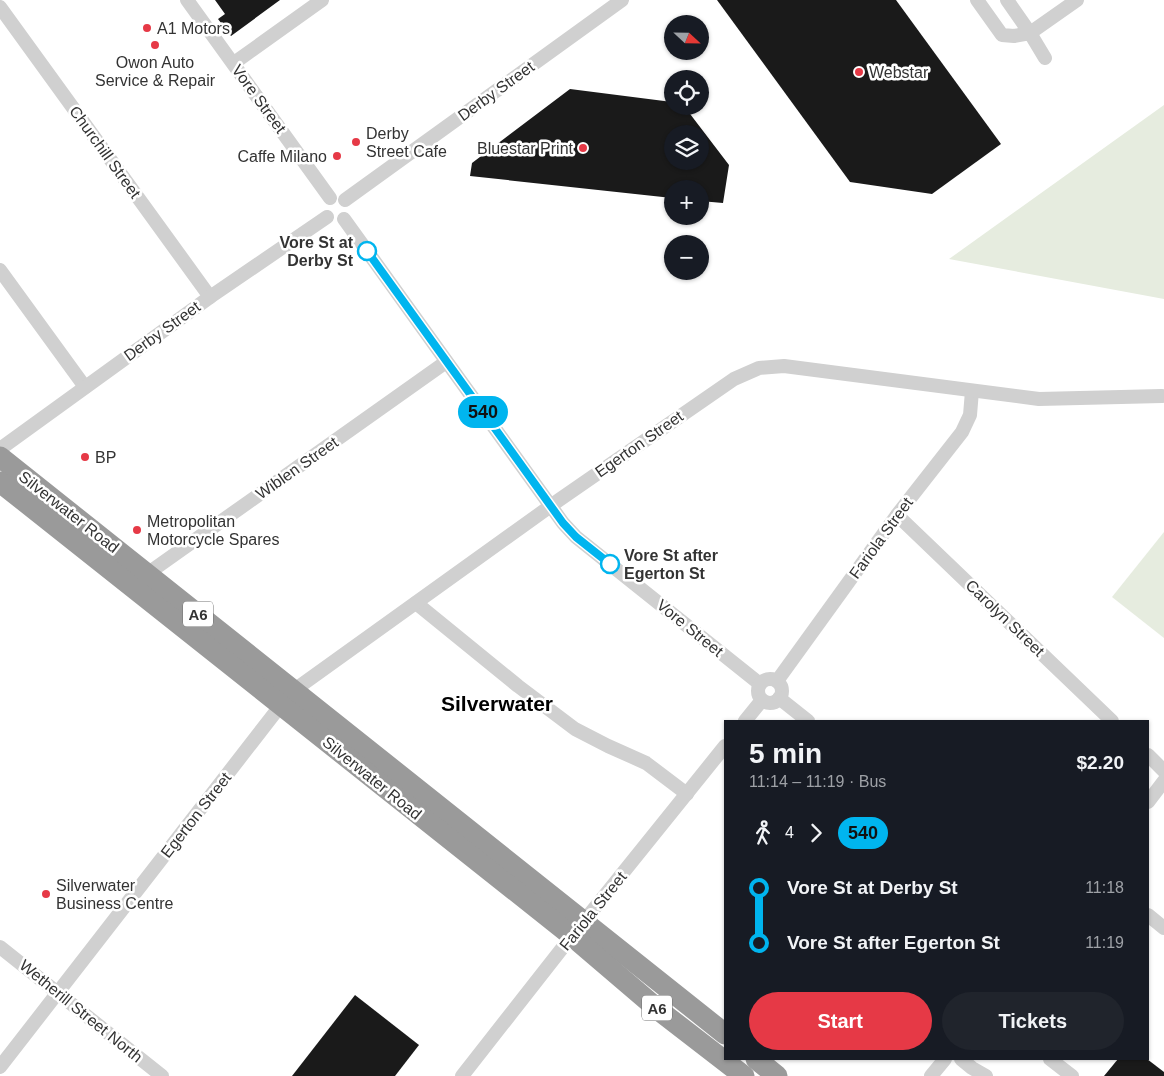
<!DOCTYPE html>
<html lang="en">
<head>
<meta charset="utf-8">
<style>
	body { margin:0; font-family:Helvetica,sans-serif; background:#20242c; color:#f1f3f6; height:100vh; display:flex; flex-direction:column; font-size:19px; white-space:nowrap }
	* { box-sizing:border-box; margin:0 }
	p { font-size:16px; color:#9ea1a6 }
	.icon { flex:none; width:28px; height:28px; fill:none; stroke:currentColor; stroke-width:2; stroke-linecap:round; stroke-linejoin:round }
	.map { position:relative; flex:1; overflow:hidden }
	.details { position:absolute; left:724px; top:720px; width:425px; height:340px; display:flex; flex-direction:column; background:#171b24; border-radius:0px; box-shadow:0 1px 4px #0004 }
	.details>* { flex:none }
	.badge { padding:0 10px; border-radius:16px; font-size:18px; line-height:32px }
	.needle { width:32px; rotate:112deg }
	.buttons { position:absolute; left:664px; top:15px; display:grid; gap:10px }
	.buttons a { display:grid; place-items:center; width:45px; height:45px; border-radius:50%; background:#171b24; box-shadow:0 1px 4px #0004; font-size:25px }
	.map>.badge { position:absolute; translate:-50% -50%; box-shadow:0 0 0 2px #fff }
	.legs { display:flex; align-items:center; gap:8px; height:55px; padding:0 25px; font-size:16px }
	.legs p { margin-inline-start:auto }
	.summary { display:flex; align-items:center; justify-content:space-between; height:85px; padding:0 25px }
	h1 { font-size:28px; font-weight:600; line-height:38px }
	.button { display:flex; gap:10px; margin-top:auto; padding:10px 25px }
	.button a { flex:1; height:58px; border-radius:30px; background:#e63946; color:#fff; font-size:20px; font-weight:600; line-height:58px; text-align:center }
	.button a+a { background:#20242c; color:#f1f3f6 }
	ul { padding:0 25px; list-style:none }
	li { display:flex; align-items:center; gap:18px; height:55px; font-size:19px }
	li i { display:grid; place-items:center; width:8px; height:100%; margin:0 6px; background:currentColor }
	li i::after { content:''; width:12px; height:12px; margin:-6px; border:4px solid; border-radius:50%; background:#171b24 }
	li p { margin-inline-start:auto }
	li:first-child i { background:linear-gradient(#0000 50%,currentColor 0) }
	li:last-child i { background:linear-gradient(currentColor 50%,#0000 0) }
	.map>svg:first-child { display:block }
	.green { fill:#e6ecdf }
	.building { fill:#1a1a1a; fill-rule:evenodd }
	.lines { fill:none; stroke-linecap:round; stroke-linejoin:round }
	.minor { stroke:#d0d0d0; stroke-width:14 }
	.highway { stroke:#9a9a9a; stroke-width:21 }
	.line-1-casing { stroke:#fff; stroke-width:11 }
	.line-1 { stroke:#00b5ef; stroke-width:8 }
	.poi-dot { fill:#e63946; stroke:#fff; stroke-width:2 }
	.stop-1-dot { fill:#fff; stroke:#00b5ef; stroke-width:2.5 }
	.labels { text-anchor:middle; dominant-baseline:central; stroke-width:5; stroke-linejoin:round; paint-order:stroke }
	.shield { fill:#fff; stroke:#707070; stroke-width:1 }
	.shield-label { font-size:15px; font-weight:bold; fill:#333 }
	.poi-label { font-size:16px; fill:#333; stroke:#fff; text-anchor:start }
	.street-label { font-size:16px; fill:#333; stroke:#fff }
	.stop-label { font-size:16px; font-weight:bold; fill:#333; stroke:#fff; text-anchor:end }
	.district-label { font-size:21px; font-weight:bold; fill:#000; stroke:#fff }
</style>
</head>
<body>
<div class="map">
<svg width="1164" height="1076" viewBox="0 0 1164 1076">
	<rect width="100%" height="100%" fill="#fff"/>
	<g class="green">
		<polygon points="1164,105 1164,299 949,259"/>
		<polygon points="1164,532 1164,638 1112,597"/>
	</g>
	<g class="building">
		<polygon points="215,0 280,0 231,36 218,19 225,14"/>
		<polygon points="717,0 896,0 1001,144 932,194 850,182"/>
		<path d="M570 89 672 102V106H684L729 165 723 203 700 201V189H672V198L470 176 472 163ZM672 134H700V161H672Z"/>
		<polygon points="355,995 419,1045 395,1076 292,1076"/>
		<polygon points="1118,1059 1147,1059 1164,1072 1164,1076 1104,1076"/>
	</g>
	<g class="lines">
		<g class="minor">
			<polyline points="187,0 330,198"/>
			<polyline points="977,0 1002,35 1014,36 1030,33 1045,58"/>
			<polyline points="1007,0 1030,33 1077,0"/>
			<polyline points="0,7 210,297"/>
			<polyline points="234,63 322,0"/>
			<polyline points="345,200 622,0"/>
			<polyline points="344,219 563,523 576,537 760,684"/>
			<polyline points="0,270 85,387"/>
			<polyline points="0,449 210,297 327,217"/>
			<polyline points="897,515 1112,721"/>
			<polyline points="147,574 446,362"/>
			<polyline points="416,603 518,686 575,729 608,746 646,763 687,794"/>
			<circle cx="770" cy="691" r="12"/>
			<polyline points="777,681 897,515 962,432 970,415 972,391"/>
			<polyline points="293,691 559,500 734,379 759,368 784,366 1039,399 1162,396"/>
			<polyline points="779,698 808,721"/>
			<polyline points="745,721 762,700"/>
			<polyline points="1148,755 1164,771"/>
			<polyline points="1148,802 1164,781"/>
			<polyline points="1148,915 1164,928"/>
			<polyline points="0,947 162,1076"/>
			<polyline points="961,1059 972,1068 986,1076"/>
			<polyline points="1050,1059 1072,1076"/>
			<polyline points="0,1067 281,705"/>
			<polyline points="462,1076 560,951 725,746"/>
			<polyline points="931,1076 945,1059"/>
		</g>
		<g class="highway">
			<polyline points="0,457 725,1034"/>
			<polyline points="0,482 572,936 661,1012 744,1076"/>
			<polyline points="756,1059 777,1076"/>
		</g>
	</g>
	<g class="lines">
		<defs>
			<polyline id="line-1" points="367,251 563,523 576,537 610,564"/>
		</defs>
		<use href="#line-1" class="line-1-casing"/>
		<use href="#line-1" class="line-1"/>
	</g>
	<g class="poi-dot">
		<circle cx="147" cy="28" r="5"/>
		<circle cx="155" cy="45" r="5"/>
		<circle cx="859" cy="72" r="5"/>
		<circle cx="356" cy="142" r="5"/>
		<circle cx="583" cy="148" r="5"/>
		<circle cx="337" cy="156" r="5"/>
		<circle cx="85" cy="457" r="5"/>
		<circle cx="137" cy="530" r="5"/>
		<circle cx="46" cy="894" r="5"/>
	</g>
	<g class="stop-1-dot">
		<circle cx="367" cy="251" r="9"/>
		<circle cx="610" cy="564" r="9"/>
	</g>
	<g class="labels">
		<g class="shield">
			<rect x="183" y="601.5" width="30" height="25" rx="4"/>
			<rect x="642" y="995.5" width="30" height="25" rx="4"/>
		</g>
		<g class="shield-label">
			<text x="198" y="614">A6</text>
			<text x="657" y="1008">A6</text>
		</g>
		<g class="poi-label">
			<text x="157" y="28">A1 Motors</text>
			<text x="155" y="62" text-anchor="middle">Owon Auto<tspan x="155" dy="18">Service &amp; Repair</tspan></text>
			<text x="869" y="72">Webstar</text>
			<text x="366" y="133">Derby<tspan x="366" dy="18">Street Cafe</tspan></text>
			<text x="573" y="148" text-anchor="end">Bluestar Print</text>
			<text x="327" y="156" text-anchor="end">Caffe Milano</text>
			<text x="95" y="457">BP</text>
			<text x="147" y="521">Metropolitan<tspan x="147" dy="18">Motorcycle Spares</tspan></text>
			<text x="56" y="885">Silverwater<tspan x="56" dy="18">Business Centre</tspan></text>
		</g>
		<g class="street-label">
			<text transform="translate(496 91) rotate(-36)">Derby Street</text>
			<text transform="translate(259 99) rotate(54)">Vore Street</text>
			<text transform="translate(105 152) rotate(54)">Churchill Street</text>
			<text transform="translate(162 331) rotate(-36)">Derby Street</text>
			<text transform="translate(639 444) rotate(-35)">Egerton Street</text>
			<text transform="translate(297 468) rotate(-35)">Wiblen Street</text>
			<text transform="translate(69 512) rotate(38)">Silverwater Road</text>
			<text transform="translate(881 538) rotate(-54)">Fariola Street</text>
			<text transform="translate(1005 618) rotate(44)">Carolyn Street</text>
			<text transform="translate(690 628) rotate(39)">Vore Street</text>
			<text transform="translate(372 778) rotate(39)">Silverwater Road</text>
			<text transform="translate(196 815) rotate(-52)">Egerton Street</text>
			<text transform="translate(593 911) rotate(-51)">Fariola Street</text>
			<text transform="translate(81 1011) rotate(39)">Wetherill Street North</text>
		</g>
		<g class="stop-label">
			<text x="353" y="242">Vore St at<tspan x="353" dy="18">Derby St</tspan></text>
			<text x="624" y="555" text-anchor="start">Vore St after<tspan x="624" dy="18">Egerton St</tspan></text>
		</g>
		<g class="district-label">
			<text x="497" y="703">Silverwater</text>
		</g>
	</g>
</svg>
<div class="buttons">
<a><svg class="needle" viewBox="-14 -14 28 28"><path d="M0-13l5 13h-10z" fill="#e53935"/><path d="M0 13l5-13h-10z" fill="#9ea1a6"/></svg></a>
<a><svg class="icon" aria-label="locate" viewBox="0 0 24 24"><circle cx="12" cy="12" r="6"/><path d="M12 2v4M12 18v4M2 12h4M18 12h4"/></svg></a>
<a><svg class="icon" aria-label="layers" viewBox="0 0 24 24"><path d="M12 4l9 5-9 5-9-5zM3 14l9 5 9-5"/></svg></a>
<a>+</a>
<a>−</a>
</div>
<b class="badge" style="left:483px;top:412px;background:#00b5ef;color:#111">540</b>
<section class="details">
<div class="summary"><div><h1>5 min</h1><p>11:14 – 11:19 · Bus</p></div><b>$2.20</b></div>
<div class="legs"><svg class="icon" aria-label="walk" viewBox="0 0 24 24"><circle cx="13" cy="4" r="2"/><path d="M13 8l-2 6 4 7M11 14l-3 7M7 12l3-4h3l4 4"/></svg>4<svg class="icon" aria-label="forward" viewBox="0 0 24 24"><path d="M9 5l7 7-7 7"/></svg><b class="badge" style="background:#00b5ef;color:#111">540</b></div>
<ul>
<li><i style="color:#00b5ef"></i><b>Vore St at Derby St</b><p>11:18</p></li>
<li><i style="color:#00b5ef"></i><b>Vore St after Egerton St</b><p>11:19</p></li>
</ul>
<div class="button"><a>Start</a><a>Tickets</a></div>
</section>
</div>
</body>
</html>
